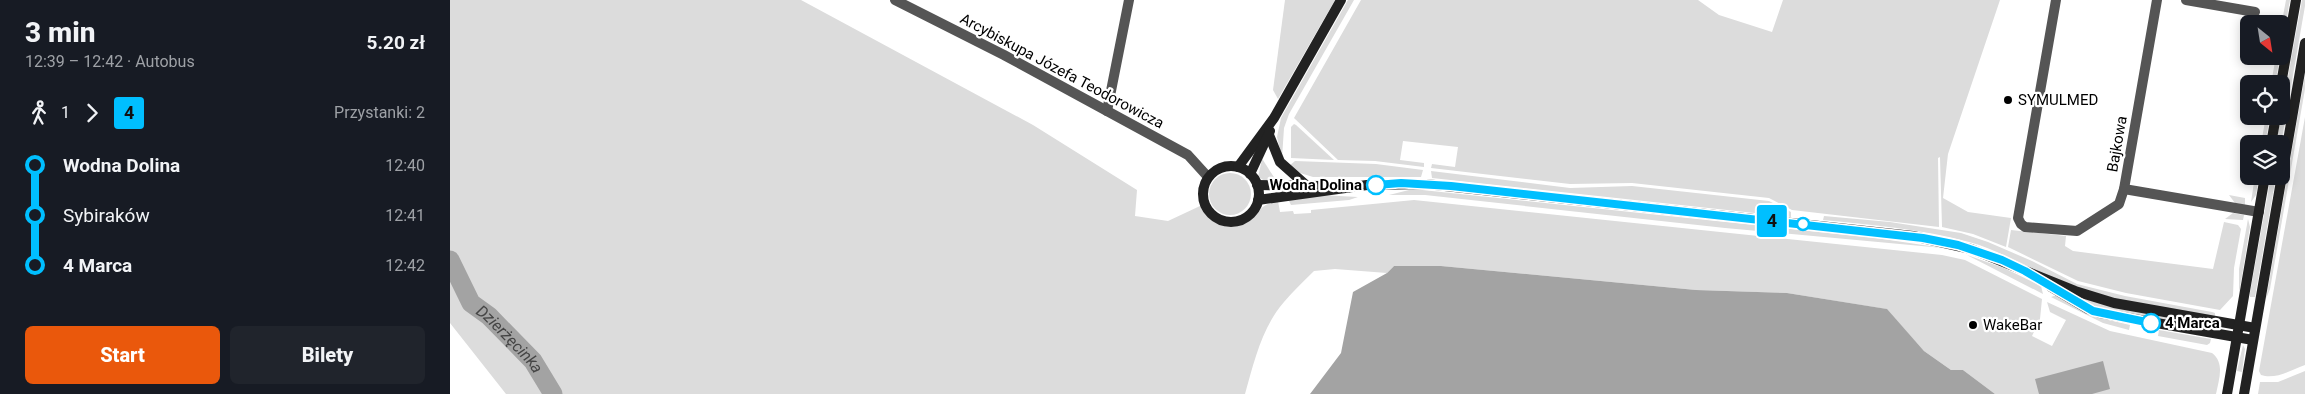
<!DOCTYPE html>
<html lang="pl">
<head>
<meta charset="utf-8">
<style>
	body { margin:0; font-family:Roboto,sans-serif; background:#20242c; color:#f1f3f6; height:100vh; display:flex; flex-direction:column; font-size:19px; white-space:nowrap }
	* { box-sizing:border-box; margin:0 }
	p { font-size:16px; color:#9ea1a6 }
	.icon { flex:none; width:28px; height:28px; fill:none; stroke:currentColor; stroke-width:2; stroke-linecap:round; stroke-linejoin:round }
	.map { position:relative; flex:1; overflow:hidden }
	.details { display:flex; flex-direction:column; background:#171b24; width:450px }
	.details>* { flex:none }
	.badge { padding:0 10px; border-radius:4px; font-size:18px; line-height:32px }
	.needle { width:32px; rotate:150deg }
	.tools { position:absolute; left:1790px; top:15px; display:grid; gap:10px }
	.tools a { display:grid; place-items:center; width:50px; height:50px; border-radius:8px; background:#171b24; box-shadow:0 2px 12px #0003; font-size:25px }
	.map>.badge { position:absolute; translate:-50% -50%; box-shadow:0 0 0 2px #fff }
	.legs { display:flex; align-items:center; gap:8px; height:55px; padding:0 25px; font-size:16px }
	.legs p { margin-inline-start:auto }
	.overview { display:flex; align-items:center; justify-content:space-between; height:85px; padding:0 25px }
	h1 { font-size:28px; font-weight:800; line-height:38px }
	.primary-button { display:flex; gap:10px; margin-top:auto; padding:10px 25px }
	.primary-button a { flex:1; height:58px; border-radius:8px; background:#ea580c; color:#fff; font-size:20px; font-weight:800; line-height:58px; text-align:center }
	.primary-button a+a { background:#20242c; color:#f1f3f6 }
	ul { padding:0 25px; list-style:none }
	li { display:flex; align-items:center; gap:18px; height:50px; font-size:19px }
	li i { display:grid; place-items:center; width:8px; height:100%; margin:0 6px; background:currentColor }
	li i::after { content:''; width:12px; height:12px; margin:-6px; border:4px solid; border-radius:50%; background:#171b24 }
	li p { margin-inline-start:auto }
	li:first-child i { background:linear-gradient(#0000 50%,currentColor 0) }
	li:last-child i { background:linear-gradient(currentColor 50%,#0000 0) }
	main { display:flex; flex:1; min-height:0 }
	.map>svg:first-child { display:block }
	.green { fill:#dcdcdc }
	.water { fill:#a3a3a3 }
	.lines { fill:none; stroke-linecap:round; stroke-linejoin:round }
	.river { stroke:#a3a3a3; stroke-width:19 }
	.street { stroke:#555; stroke-width:10 }
	.secondary { stroke:#222; stroke-width:10 }
	.line-1-casing { stroke:#fff; stroke-width:11 }
	.line-1 { stroke:#00bfff; stroke-width:8 }
	.poi-dot { fill:#000; stroke:#fff; stroke-width:2 }
	.stop-1-dot { fill:#fff; stroke:#00bfff; stroke-width:2.5 }
	.labels { text-anchor:middle; dominant-baseline:central; stroke-width:4.5; stroke-linejoin:round; paint-order:stroke }
	.street-label { font-size:15px; fill:#000; stroke:#fff }
	.poi-label { font-size:15px; fill:#000; stroke:#fff; text-anchor:start }
	.stop-label { font-size:15px; font-weight:bold; fill:#000; stroke:#fff; text-anchor:end }
	.water-label { font-size:16px; font-style:italic; fill:#444; stroke:#fff }
</style>
</head>
<body>
<main>
<section class="details">
<div class="overview"><div><h1>3 min</h1><p>12:39 – 12:42 · Autobus</p></div><b>5.20 zł</b></div>
<div class="legs"><svg class="icon" aria-label="walk" viewBox="0 0 24 24"><circle cx="13" cy="4" r="2"/><path d="M13 8l-2 6 4 7M11 14l-3 7M7 12l3-4h3l4 4"/></svg>1<svg class="icon" aria-label="forward" viewBox="0 0 24 24"><path d="M9 5l7 7-7 7"/></svg><b class="badge" style="background:#00bfff;color:#111">4</b><p>Przystanki: 2</p></div>
<ul>
<li><i style="color:#00bfff"></i><b>Wodna Dolina</b><p>12:40</p></li>
<li><i style="color:#00bfff"></i><span>Sybiraków</span><p>12:41</p></li>
<li><i style="color:#00bfff"></i><b>4 Marca</b><p>12:42</p></li>
</ul>
<div class="primary-button"><a>Start</a><a>Bilety</a></div>
</section>
<div class="map">
<svg width="1855" height="394" viewBox="0 0 1855 394">
	<rect width="100%" height="100%" fill="#fff"/>
	<g class="green">
		<path d="M0 0H351L583 125 687 190 685 216 718 221 750 206C759 223 778 233 796 222 812 213 807 205 828 201L830 212 843 211 844 214 861 213V210L964 200 1492 255 1515 260 1592 299 1590 319 1582 336 1602 346 1616 320 1600 312 1597 302 1660 331 1762 353C1775 363 1769 379 1766 394H1545L1513 370H1501L1474 351 1436 309 1337 293 1246 290 991 266H944L937 273 885 269 864 271C854 281 843 291 834 302 812 327 804 362 795 394H56L0 323Z"/>
		<polygon points="835,0 885,0 828,99 823,90"/>
		<polygon points="898,0 904,0 839,114 834,128 832,158 827,137 831,118"/>
		<polygon points="911,0 1248,0 1269,15 1322,32 1333,0 1550,0 1498,154 1493,198 1518,212 1561,218 1556,247 1523,234 1492,227 1490,157 1488,158 1489,227 1342,210 1319,198 1182,183 1120,184 981,168 982,164 1005,167 1008,147 953,141 950,160 974,163 974,167 925,161 888,160 844,118"/>
		<polygon points="1836,0 1840,0 1831,49 1831,27"/>
		<polygon points="1852,0 1855,0 1855,6 1831,144 1826,144"/>
		<polygon points="1826,56 1830,56 1825,84 1821,84"/>
		<polygon points="1855,75 1855,89 1820,289 1816,299"/>
		<polygon points="1816,116 1820,116 1815,144 1811,144"/>
		<path d="M1855 117V365C1841 370 1825 380 1811 375L1809 371Z"/>
		<polygon points="844,124 846,125 884,160 841,158 841,127"/>
		<polygon points="812,159 813,160 827,182 817,182 808,177"/>
		<polygon points="845,161 926,164 973,170 971,177 863,177 847,172 839,166"/>
		<polygon points="981,171 1120,188 1182,186 1319,201 1341,212 1341,217 982,178"/>
		<circle cx="780" cy="194" r="21"/>
		<polygon points="1805,176 1809,176 1806,195 1801,202"/>
		<polygon points="1821,176 1826,176 1805,297 1800,297 1800,293"/>
		<polygon points="963,189 1426,238 1493,248 1275,228 975,195 939,195"/>
		<polygon points="870,195 908,197 899,200 841,205 838,199"/>
		<polygon points="1779,195 1795,198 1795,205 1785,203"/>
		<polygon points="1783,213 1794,215 1793,220 1775,219"/>
		<path d="M1374 216 1440 222 1511 233 1538 242 1582 261 1627 284 1675 296 1762 312 1765 313V318C1714 309 1662 301 1613 283 1581 271 1553 251 1519 242 1472 229 1422 225 1373 220Z"/>
		<polygon points="1798,219 1800,227 1789,294 1789,269"/>
		<polygon points="1774,222 1788,225 1791,229 1784,268 1783,296 1770,310 1676,293 1628,281 1558,247 1561,230 1616,236 1615,246 1623,251 1763,269"/>
		<polygon points="1517,255 1554,268 1591,286 1593,294"/>
		<polygon points="1607,295 1646,317 1680,325 1679,330 1653,323 1601,297"/>
		<polygon points="1631,298 1763,325 1763,328 1648,309"/>
		<polygon points="1709,330 1761,339 1760,343 1757,345 1708,336"/>
		<polygon points="1793,345 1795,349 1792,372 1787,371"/>
		<polygon points="1855,371 1855,394 1808,394 1810,382 1828,382"/>
	</g>
	<g class="water">
		<polygon points="944,266 991,266 1246,290 1337,293 1437,309 1474,351 1501,370 1513,370 1545,394 860,394 891,353 903,292 937,273"/>
		<polygon points="1653,361 1660,389 1642,394 1589,394 1585,379"/>
	</g>
	<g class="lines">
		<path class="river" id="s1" d="M0 260 21 303 39 316 83 361 103 394"/>
		<g class="street">
			<polyline points="445,0 554,55 738,155 758,177"/>
			<polyline points="1606,0 1568,218 1571,224 1575,227 1627,231 1669,204 1674,189 1707,0"/>
			<polyline points="1736,0 1805,12"/>
			<polyline points="657,111 679,0"/>
			<polyline points="1674,189 1809,212"/>
		</g>
		<g class="secondary">
			<polyline points="1831,84 1846,0"/>
			<polyline points="819,135 830,162 857,186"/>
			<polyline points="1821,144 1826,116"/>
			<circle cx="781" cy="194" r="28"/>
			<polyline points="788,167 824,118 891,0"/>
			<polyline points="800,174 820,131"/>
			<polyline points="807,185 871,186"/>
			<polyline points="808,200 917,185 976,184 1463,236 1521,249 1625,291 1664,303 1805,328"/>
			<polyline points="1601,287 1638,309 1650,313 1803,340"/>
			<polyline points="1777,394 1815,176"/>
			<polyline points="1794,394 1855,43"/>
		</g>
	</g>
	<g class="lines">
		<defs>
			<polyline id="line-1" points="926,185 951,183 1001,186 1473,238 1508,245 1552,260 1575,271 1643,311 1701,323"/>
		</defs>
		<use href="#line-1" class="line-1-casing"/>
		<use href="#line-1" class="line-1"/>
	</g>
	<g class="poi-dot">
		<circle cx="1558" cy="100" r="5"/>
		<circle cx="1523" cy="325" r="5"/>
	</g>
	<g class="stop-1-dot">
		<circle cx="926" cy="185" r="9"/>
		<circle cx="1353" cy="224" r="6"/>
		<circle cx="1701" cy="323" r="9"/>
	</g>
	<g class="labels">
		<g class="street-label">
			<text transform="translate(612 71) rotate(28)">Arcybiskupa Józefa Teodorowicza</text>
			<text transform="translate(1667 144) rotate(-80)">Bajkowa</text>
		</g>
		<g class="poi-label">
			<text x="1568" y="100">SYMULMED</text>
			<text x="1533" y="325">WakeBar</text>
		</g>
		<g class="stop-label">
			<text x="912" y="185">Wodna Dolina</text>
			<text x="1715" y="323" text-anchor="start">4 Marca</text>
		</g>
		<g class="water-label">
			<text stroke="none"><textPath href="#s1" startOffset="101">Dzierżęcinka</textPath></text>
		</g>
	</g>
</svg>
<div class="tools">
<a><svg class="needle" viewBox="-14 -14 28 28"><path d="M0-13l5 13h-10z" fill="#e53935"/><path d="M0 13l5-13h-10z" fill="#9ea1a6"/></svg></a>
<a><svg class="icon" aria-label="locate" viewBox="0 0 24 24"><circle cx="12" cy="12" r="6"/><path d="M12 2v4M12 18v4M2 12h4M18 12h4"/></svg></a>
<a><svg class="icon" aria-label="layers" viewBox="0 0 24 24"><path d="M12 4l9 5-9 5-9-5zM3 14l9 5 9-5"/></svg></a>
</div>
<b class="badge" style="left:1322px;top:221px;background:#00bfff;color:#111">4</b>
</div>
</main>
</body>
</html>
